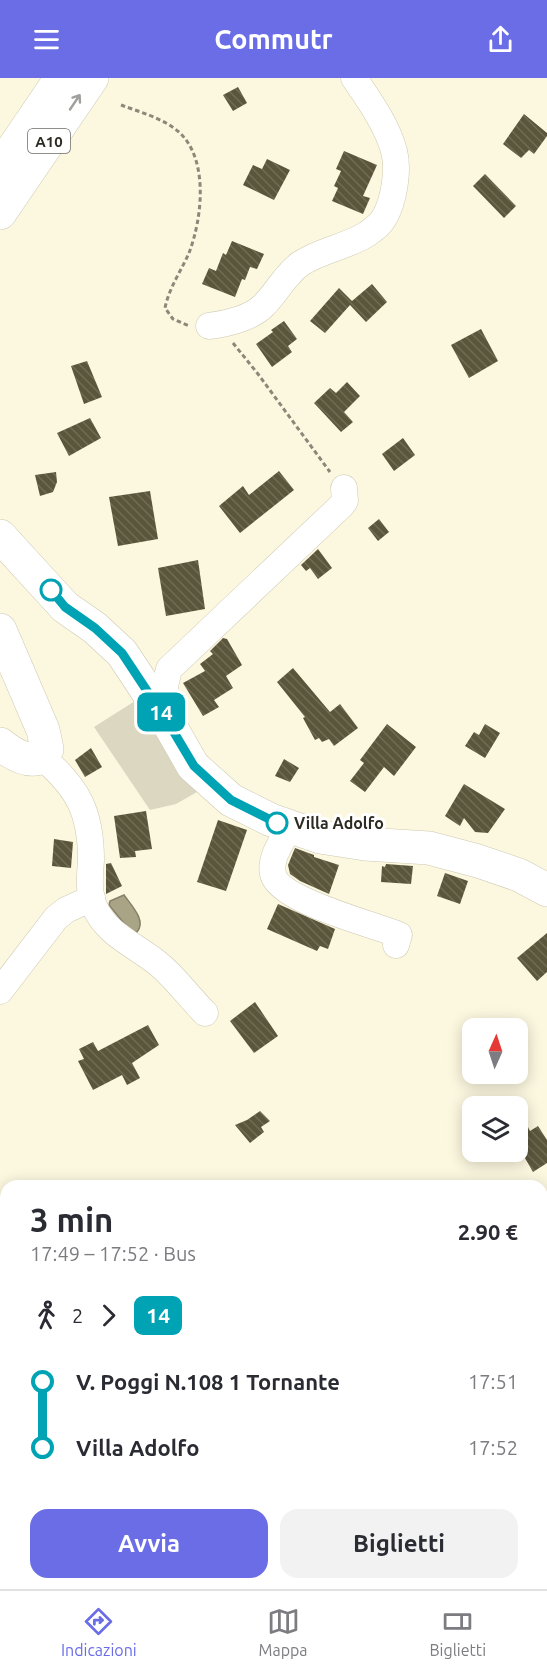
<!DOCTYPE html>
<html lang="it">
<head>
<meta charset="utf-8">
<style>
	body { margin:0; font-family:Ubuntu,sans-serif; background:#f2f2f3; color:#2b2b33; height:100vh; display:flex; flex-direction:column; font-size:22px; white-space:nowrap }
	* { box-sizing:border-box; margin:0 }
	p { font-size:20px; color:#7c7c81 }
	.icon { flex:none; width:33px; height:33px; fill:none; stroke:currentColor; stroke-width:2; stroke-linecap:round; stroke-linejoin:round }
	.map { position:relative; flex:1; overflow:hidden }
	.drawer { position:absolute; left:0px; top:1102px; width:548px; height:410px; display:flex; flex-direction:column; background:#fff; border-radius:18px 18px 0 0; box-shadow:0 3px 15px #0003 }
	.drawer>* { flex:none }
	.badge { padding:0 12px; border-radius:9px; font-size:21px; line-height:39px }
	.needle { width:39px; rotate:3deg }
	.buttons { position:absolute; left:462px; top:940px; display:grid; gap:12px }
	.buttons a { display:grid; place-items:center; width:66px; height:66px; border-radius:12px; background:#fff; box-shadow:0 3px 15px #0003; font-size:30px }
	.map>.badge { position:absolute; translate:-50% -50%; box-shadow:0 0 0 3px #fff }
	.legs { display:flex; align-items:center; gap:9px; height:66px; padding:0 30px; font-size:20px }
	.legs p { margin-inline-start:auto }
	.headline { display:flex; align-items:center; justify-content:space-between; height:102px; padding:0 30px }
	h1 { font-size:33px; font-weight:700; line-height:45px }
	.cta { display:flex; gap:12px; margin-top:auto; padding:12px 30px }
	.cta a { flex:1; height:69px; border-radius:18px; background:#6a6de6; color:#fff; font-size:24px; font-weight:700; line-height:69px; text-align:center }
	.cta a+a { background:#f2f2f3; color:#2b2b33 }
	ul { padding:0 30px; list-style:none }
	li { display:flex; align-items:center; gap:21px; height:66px; font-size:22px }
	li i { display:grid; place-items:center; width:9px; height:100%; margin:0 8px; background:currentColor }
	li i::after { content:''; width:15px; height:15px; margin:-8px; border:4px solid; border-radius:50%; background:#fff }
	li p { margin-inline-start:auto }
	li:first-child i { background:linear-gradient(#0000 50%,currentColor 0) }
	li:last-child i { background:linear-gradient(currentColor 50%,#0000 0) }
	header { display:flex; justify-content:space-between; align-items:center; height:78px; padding:0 30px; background:#6a6de6; color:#fff; font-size:27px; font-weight:700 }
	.tab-bar { display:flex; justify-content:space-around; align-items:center; height:84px; border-top:2px solid #e1e1e2; background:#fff; font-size:16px; color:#7c7c81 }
	.tab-bar a { display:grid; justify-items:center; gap:3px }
	.tab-bar .current { color:#6a6de6 }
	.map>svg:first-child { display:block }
	.green { fill:#dbd7c1 }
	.water { fill:#aaa487; stroke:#848069; stroke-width:1.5 }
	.building { fill:url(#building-back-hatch) }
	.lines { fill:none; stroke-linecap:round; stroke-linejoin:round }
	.minor-casing { stroke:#cdc9b2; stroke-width:27 }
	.major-casing { stroke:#cdc9b2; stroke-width:34 }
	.highway-casing { stroke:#cdc9b2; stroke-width:34 }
	.path { stroke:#8b8879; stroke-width:3; stroke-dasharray:4.5 3; stroke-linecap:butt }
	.minor { stroke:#fff; stroke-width:26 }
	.major { stroke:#fff; stroke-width:33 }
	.highway { stroke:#fff; stroke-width:33 }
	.oneway { stroke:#a0a09c }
	.line-1-casing { stroke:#fff; stroke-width:14 }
	.line-1 { stroke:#00a3b4; stroke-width:9 }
	.stop-1-dot { fill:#fff; stroke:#00a3b4; stroke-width:3 }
	.labels { text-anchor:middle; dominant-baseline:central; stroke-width:6; stroke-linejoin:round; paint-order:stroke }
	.shield { fill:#fff; stroke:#6c6b65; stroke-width:1.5 }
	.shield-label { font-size:15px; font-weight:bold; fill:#2d2c23 }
	.stop-label { font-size:16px; font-weight:bold; fill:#2d2c23; stroke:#fff; text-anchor:start }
</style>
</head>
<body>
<header><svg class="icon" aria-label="menu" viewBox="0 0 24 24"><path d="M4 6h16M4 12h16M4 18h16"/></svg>Commutr<svg class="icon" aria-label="share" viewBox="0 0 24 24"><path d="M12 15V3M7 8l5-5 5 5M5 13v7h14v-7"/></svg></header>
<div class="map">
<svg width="547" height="1511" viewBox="0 0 547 1511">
	<defs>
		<pattern id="building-back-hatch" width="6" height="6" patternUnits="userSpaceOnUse" patternTransform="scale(1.5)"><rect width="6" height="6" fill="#5b563b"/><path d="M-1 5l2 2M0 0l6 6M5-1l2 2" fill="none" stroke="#6f6b55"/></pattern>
	</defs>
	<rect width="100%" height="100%" fill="#fcf7df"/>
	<polygon class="green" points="135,623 197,714 176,726 150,732 94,649"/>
	<path class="water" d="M124 817C131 827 147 843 137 854H131L109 827 110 823Z"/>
	<g class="building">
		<polygon points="238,9 247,25 233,33 223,17"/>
		<polygon points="524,36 547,55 547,58 534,76 529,72 521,80 503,66"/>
		<polygon points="344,73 377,87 363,118 370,120 363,136 332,123 338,110 334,108 341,93 336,91"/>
		<polygon points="267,81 290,92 274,122 243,107 253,87 262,91"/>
		<polygon points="485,96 516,128 504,140 473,108"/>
		<polygon points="232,163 264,176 257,191 250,189 245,202 242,201 235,219 202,206 209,190 216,193 223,175 226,177"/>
		<polygon points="372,206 387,224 366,244 350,227 325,255 310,243 339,210 352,223"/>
		<polygon points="284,243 297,261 288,268 292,274 272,289 256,266 273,254 271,252"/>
		<polygon points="481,251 498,283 469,300 451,267"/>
		<polygon points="87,283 102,319 84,326 71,288"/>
		<polygon points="347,304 360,318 344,334 353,344 341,354 314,325 330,310 336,315"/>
		<polygon points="90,340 101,360 69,378 57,355"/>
		<polygon points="403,360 415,377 394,393 382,376"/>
		<polygon points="279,393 294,412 240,455 219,428 243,408 249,417"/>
		<polygon points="56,394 57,404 53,414 40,418 35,397"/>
		<polygon points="150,413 158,461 118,468 109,419"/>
		<polygon points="379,441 389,454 378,463 368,450"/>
		<polygon points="318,471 332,490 318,501 310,490 306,493 301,487"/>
		<polygon points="198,482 205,531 166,538 158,490"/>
		<polygon points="223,560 227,561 242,587 226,598 233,610 214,622 219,629 203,638 183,605 205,593 200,586 213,576 210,573"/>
		<polygon points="293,590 330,634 340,626 358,650 334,668 329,661 322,664 319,660 315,662 303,640 305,639 277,604"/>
		<polygon points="387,646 416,669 394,698 384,689 365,714 350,703 364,685 360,682"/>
		<polygon points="485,646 500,655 485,680 465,668 474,654 479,657"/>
		<polygon points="91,670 102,689 85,699 75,682"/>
		<polygon points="284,681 299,690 290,704 275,698"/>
		<polygon points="464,706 505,731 488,755 475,754 464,740 460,748 445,738"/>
		<polygon points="146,733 152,771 135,773 136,779 120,780 114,738"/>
		<polygon points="218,742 247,752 226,813 197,804"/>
		<polygon points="54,761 73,764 71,790 52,788"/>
		<polygon points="295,770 314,777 314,779 339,787 329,816 300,803 290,796 288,787"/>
		<polygon points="111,785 122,808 106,816 106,786"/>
		<polygon points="386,786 413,788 411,806 381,804 382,788 385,789"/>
		<polygon points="445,795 468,803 460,826 437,818"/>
		<polygon points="278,826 335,851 328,871 320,868 317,873 267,851"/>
		<polygon points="547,855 547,894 537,903 517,880"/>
		<polygon points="255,924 278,958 254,975 230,943"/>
		<polygon points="148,947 159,967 132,985 140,1000 127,1007 122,997 93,1012 78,983 84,981 79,971 93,964 98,973"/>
		<polygon points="260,1033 270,1043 261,1049 264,1054 250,1065 235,1047 247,1042"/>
		<polygon points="538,1048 547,1062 547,1085 533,1094 518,1068 518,1055 528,1049 530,1053"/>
	</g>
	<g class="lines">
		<defs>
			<g id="minor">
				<path d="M209 248C226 246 252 240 264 227 277 214 285 197 300 186 320 172 347 169 367 156 374 151 380 147 384 140 394 123 399 92 394 73 387 47 369 22 354 0"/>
				<polyline points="169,645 165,608 169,591 342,427 345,423 344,410"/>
				<path d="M42 679C78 710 91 734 91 782 90 797 88 814 94 828 108 859 137 867 161 888 177 902 190 920 205 935"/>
				<path d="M290 749C283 762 269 780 273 796 279 823 373 846 399 857L396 867"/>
				<polyline points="0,913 56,840 66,832 92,820"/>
				<polyline points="0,1349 0,1365"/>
				<polyline points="542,1350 547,1351"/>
				<polyline points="0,1383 6,1385"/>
				<polyline points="0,1490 6,1489"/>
			</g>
			<g id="major">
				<polyline points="0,458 65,529 95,550 122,575 169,646 193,688 231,722 271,742 320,759 365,766 429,770 478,783 519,797 547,812"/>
				<path d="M0 552 43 652 47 671 42 679C28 686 11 675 0 666"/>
			</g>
			<g id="highway">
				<polyline points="0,90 61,0"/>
				<polyline points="0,135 92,0"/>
			</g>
		</defs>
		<use href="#minor" class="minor-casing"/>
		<use href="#major" class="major-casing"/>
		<use href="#highway" class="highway-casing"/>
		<g class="path">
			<path d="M121 27C140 34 165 41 180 55 209 83 202 141 189 175 181 193 169 210 165 230L173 241 189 248"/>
			<polyline points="233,265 258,296 330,394"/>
		</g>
		<use href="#minor" class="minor"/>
		<use href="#major" class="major"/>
		<use href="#highway" class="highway"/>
	</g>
	<defs><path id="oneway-shaft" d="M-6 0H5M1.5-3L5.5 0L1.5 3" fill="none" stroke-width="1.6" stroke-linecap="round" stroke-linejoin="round" transform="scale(1.5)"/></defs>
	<use class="oneway" href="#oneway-shaft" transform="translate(75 24) rotate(-56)"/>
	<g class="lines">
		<defs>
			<polyline id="line-1" points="51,512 65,529 95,550 122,575 169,646 194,688 231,722 277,745"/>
		</defs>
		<use href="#line-1" class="line-1-casing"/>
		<use href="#line-1" class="line-1"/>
	</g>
	<g class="stop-1-dot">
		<circle cx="51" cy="512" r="10"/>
		<circle cx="277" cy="745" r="10"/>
	</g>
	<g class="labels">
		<rect class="shield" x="28" y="51" width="42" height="24" rx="4.5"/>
		<g class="shield-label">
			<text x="49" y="63">A10</text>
		</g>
		<g class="stop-label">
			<text x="294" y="745">Villa Adolfo</text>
		</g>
	</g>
</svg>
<div class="buttons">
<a><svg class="needle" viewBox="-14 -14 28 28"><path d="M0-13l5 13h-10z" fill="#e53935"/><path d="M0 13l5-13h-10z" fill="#7c7c81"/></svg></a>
<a><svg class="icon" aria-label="layers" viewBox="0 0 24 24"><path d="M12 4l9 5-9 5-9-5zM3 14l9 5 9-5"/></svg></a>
</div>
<b class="badge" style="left:161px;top:634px;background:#00a3b4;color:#fff">14</b>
<section class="drawer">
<div class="headline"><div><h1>3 min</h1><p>17:49 – 17:52 · Bus</p></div><b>2.90 €</b></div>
<div class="legs"><svg class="icon" aria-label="walk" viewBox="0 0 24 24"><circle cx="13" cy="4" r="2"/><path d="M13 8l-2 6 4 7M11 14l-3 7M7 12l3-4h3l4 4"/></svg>2<svg class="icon" aria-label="forward" viewBox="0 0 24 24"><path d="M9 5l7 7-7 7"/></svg><b class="badge" style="background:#00a3b4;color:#fff">14</b></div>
<ul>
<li><i style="color:#00a3b4"></i><b>V. Poggi N.108 1 Tornante</b><p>17:51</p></li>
<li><i style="color:#00a3b4"></i><b>Villa Adolfo</b><p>17:52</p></li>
</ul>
<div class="cta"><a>Avvia</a><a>Biglietti</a></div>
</section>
</div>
<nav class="tab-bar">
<a class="current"><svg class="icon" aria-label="directions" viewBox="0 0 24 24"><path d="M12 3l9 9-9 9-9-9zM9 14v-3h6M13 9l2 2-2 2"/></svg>Indicazioni</a>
<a><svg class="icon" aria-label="map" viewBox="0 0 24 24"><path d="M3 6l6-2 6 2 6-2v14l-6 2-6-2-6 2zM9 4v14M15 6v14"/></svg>Mappa</a>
<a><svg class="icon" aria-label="tickets" viewBox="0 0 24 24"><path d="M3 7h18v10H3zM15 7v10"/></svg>Biglietti</a>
</nav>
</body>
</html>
